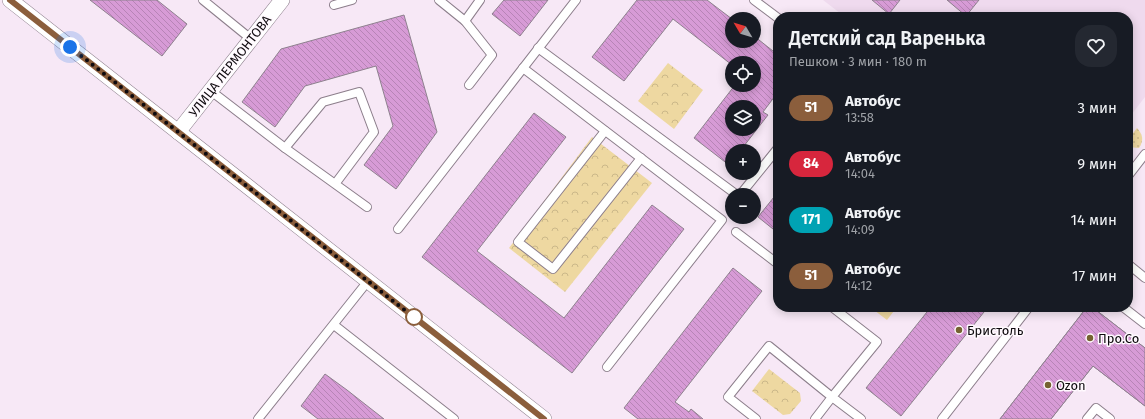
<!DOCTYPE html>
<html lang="ru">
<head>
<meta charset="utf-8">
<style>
	body { margin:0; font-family:"Fira Sans",sans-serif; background:#242831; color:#f1f3f6; height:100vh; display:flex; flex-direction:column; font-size:15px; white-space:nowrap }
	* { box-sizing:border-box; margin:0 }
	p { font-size:13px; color:#9ea1a6 }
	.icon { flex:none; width:22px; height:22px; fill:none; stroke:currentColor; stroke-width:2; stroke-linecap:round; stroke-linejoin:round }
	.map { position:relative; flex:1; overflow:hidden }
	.panel { position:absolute; left:773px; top:12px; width:360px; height:300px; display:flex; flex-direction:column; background:#171b24; border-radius:16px; box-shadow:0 2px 10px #0003 }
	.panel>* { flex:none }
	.badge { padding:0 8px; border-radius:13px; font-size:14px; line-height:26px }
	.needle { width:26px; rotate:308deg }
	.fabs { position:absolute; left:725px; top:12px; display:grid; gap:8px }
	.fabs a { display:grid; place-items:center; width:36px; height:36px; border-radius:50%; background:#171b24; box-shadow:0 2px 10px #0003; font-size:20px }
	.you { position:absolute; width:20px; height:20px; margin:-10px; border:3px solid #fff; border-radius:50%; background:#1a73e8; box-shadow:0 0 0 6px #1a73e833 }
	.map>.badge { position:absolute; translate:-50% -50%; box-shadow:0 0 0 2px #fff }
	.round { display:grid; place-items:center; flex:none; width:42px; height:42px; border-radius:16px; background:#242831 }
	.overview { display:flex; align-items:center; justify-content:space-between; height:68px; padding:0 16px }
	h1 { font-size:19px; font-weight:600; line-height:30px }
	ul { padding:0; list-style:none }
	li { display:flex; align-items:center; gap:12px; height:56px; padding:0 16px }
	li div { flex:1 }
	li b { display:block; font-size:15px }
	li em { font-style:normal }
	li .badge { min-width:44px; font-weight:700; text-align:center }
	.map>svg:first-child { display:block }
	.built { fill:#efdaee }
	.grass { fill:url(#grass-dots) }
	.park { fill:url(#park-crowns) }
	.building { fill:url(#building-back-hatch); stroke:#8e818e; fill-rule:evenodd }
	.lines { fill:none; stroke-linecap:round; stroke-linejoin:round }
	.lane-casing { stroke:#8c7e8b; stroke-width:10 }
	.street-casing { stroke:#8c7e8b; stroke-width:16 }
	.lane { stroke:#fff; stroke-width:8 }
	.street { stroke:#fff; stroke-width:15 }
	.line-casing { stroke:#fff; stroke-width:9 }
	.line { stroke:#8b5e3c; stroke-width:6 }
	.walk { stroke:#0e0a0e; stroke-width:4; stroke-dasharray:0 7.2 }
	.stop-dot { fill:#fff; stroke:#8b5e3c; stroke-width:2 }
	.poi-dot { fill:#756231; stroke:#fff9fe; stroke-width:1.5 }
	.labels { text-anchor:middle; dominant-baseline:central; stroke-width:3; stroke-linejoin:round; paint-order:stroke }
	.street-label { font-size:13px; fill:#0e0a0e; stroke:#fff9fe }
	.poi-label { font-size:13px; fill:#0e0a0e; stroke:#fff9fe; text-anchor:start }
</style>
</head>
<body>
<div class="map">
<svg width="1145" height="419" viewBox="0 0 1145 419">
	<defs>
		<pattern id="grass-dots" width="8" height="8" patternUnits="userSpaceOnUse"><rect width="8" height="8" fill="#eed8a1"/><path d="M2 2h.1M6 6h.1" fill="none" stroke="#cbb889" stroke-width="1.8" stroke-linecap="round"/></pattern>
		<pattern id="park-crowns" width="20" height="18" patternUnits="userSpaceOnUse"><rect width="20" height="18" fill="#eed8a1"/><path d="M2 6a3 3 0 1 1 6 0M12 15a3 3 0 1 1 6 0" fill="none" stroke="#cbb889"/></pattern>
		<pattern id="building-back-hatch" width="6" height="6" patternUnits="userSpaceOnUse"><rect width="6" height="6" fill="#d79bd6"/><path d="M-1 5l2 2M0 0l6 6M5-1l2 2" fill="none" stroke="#b784b6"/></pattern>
	</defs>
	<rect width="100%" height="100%" fill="#f7e8f6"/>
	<polygon class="built" points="823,0 1145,0 1145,97 1128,119 1128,17 845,17"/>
	<path class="grass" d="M1137 128C1143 135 1144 140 1139 148L1128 147V140Z"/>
	<g class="park">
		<polygon points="668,63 703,90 674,129 638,101"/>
		<polygon points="592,137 652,183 565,292 509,248"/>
		<polygon points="870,307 897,307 887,320"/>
		<polygon points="769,369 800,393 801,401 790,414 783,415 752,391"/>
	</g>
	<g class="building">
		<polygon points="90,0 157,0 187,24 162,56"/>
		<polygon points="504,0 548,0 520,36 492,14"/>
		<path d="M637 0H707L732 19V41H754V36L778 55V92L763 112 768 115 740 151H732V161L729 165 694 138 735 85H754V63H732V65L673 19 624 81 592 57ZM732 107H754V129H732Z"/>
		<polygon points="872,0 900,0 889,14"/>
		<polygon points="947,0 979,0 966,16"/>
		<polygon points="404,15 437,132 396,189 364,165 393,126 376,66 305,86 275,127 242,102 281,49"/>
		<polygon points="534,113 566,137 477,251 564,318 652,205 684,229 572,373 422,257"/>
		<polygon points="778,192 778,233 758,217"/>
		<polygon points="733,268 762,291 675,402 689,412 691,409 703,419 638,419 624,408"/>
		<polygon points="931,307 988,307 901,416 866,388"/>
		<polygon points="1087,307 1092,307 1145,348 1145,406 1093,366 1051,419 1000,419"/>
		<polygon points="1087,307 1092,307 1145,348 1145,406 1093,366 1051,419 1000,419"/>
		<polygon points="325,374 347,390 384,419 318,419 301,406"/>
	</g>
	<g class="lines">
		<defs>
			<g id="lane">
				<polyline points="203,0 251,39"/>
				<polyline points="439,0 465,21"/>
				<polyline points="754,0 778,18"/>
				<polyline points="334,5 352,0"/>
				<polyline points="538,48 737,195"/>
				<polyline points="523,68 722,220 607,367"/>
				<polyline points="469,85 492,55 465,21 480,0"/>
				<polyline points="211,91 285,148"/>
				<polyline points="605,131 518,242 553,269 641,158"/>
				<polyline points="1128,176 1145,154"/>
				<polyline points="335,184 374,132 359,92 323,102 285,148 367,207"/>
				<polyline points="740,195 778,148"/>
				<polyline points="398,229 576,0"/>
				<polyline points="736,232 778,264"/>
				<polyline points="1128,264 1145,278"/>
				<polyline points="832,307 877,342 832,397 861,419"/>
				<polyline points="1123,307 1145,324"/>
				<polyline points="334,325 454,419"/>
				<polyline points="258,419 368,281"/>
				<polyline points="756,419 728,397 769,346 832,397 815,419"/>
				<polyline points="942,419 1029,307"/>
				<polyline points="1087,419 1096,408 1110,419"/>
			</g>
			<g id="street">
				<polyline points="10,0 544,419"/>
				<polyline points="178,132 282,0"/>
			</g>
		</defs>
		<use href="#lane" class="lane-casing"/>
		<use href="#street" class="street-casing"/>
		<use href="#lane" class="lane"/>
		<use href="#street" class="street"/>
	</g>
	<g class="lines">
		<defs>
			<polyline id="line" points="10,0 544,419"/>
		</defs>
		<use href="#line" class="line-casing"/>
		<use href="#line" class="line"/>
		<polyline class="walk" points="70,47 416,319 414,317"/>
	</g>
	<circle class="stop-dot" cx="414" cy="317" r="8"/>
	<g class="poi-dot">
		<circle cx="959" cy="330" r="4"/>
		<circle cx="1090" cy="338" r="4"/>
		<circle cx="1048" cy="385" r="4"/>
	</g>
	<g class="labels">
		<g class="street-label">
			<text transform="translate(230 66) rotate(-52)">УЛИЦА ЛЕРМОНТОВА</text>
		</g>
		<g class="poi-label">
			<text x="967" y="330">Бристоль</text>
			<text x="1098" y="338">Про.Со</text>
			<text x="1056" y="385">Ozon</text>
		</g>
	</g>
</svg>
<div class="fabs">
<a><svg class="needle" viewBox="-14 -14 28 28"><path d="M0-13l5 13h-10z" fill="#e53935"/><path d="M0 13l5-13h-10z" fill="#9ea1a6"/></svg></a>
<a><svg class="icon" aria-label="locate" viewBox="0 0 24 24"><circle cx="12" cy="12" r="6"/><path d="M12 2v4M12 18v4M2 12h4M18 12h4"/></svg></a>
<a><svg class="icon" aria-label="layers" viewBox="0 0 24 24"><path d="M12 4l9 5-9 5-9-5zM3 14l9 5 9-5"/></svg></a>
<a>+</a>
<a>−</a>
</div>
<div class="you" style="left:70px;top:47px"></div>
<section class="panel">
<div class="overview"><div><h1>Детский сад Варенька</h1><p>Пешком · 3 мин · 180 m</p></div><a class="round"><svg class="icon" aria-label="heart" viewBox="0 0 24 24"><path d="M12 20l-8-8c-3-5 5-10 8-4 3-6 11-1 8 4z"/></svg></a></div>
<ul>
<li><span class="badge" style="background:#8b5e3c;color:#fff">51</span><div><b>Автобус</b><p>13:58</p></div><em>3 мин</em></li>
<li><span class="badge" style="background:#d7263d;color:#fff">84</span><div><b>Автобус</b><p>14:04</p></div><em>9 мин</em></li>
<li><span class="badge" style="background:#00a3b4;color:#fff">171</span><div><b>Автобус</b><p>14:09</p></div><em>14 мин</em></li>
<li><span class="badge" style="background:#8b5e3c;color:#fff">51</span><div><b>Автобус</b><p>14:12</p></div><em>17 мин</em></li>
</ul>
</section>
</div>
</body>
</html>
